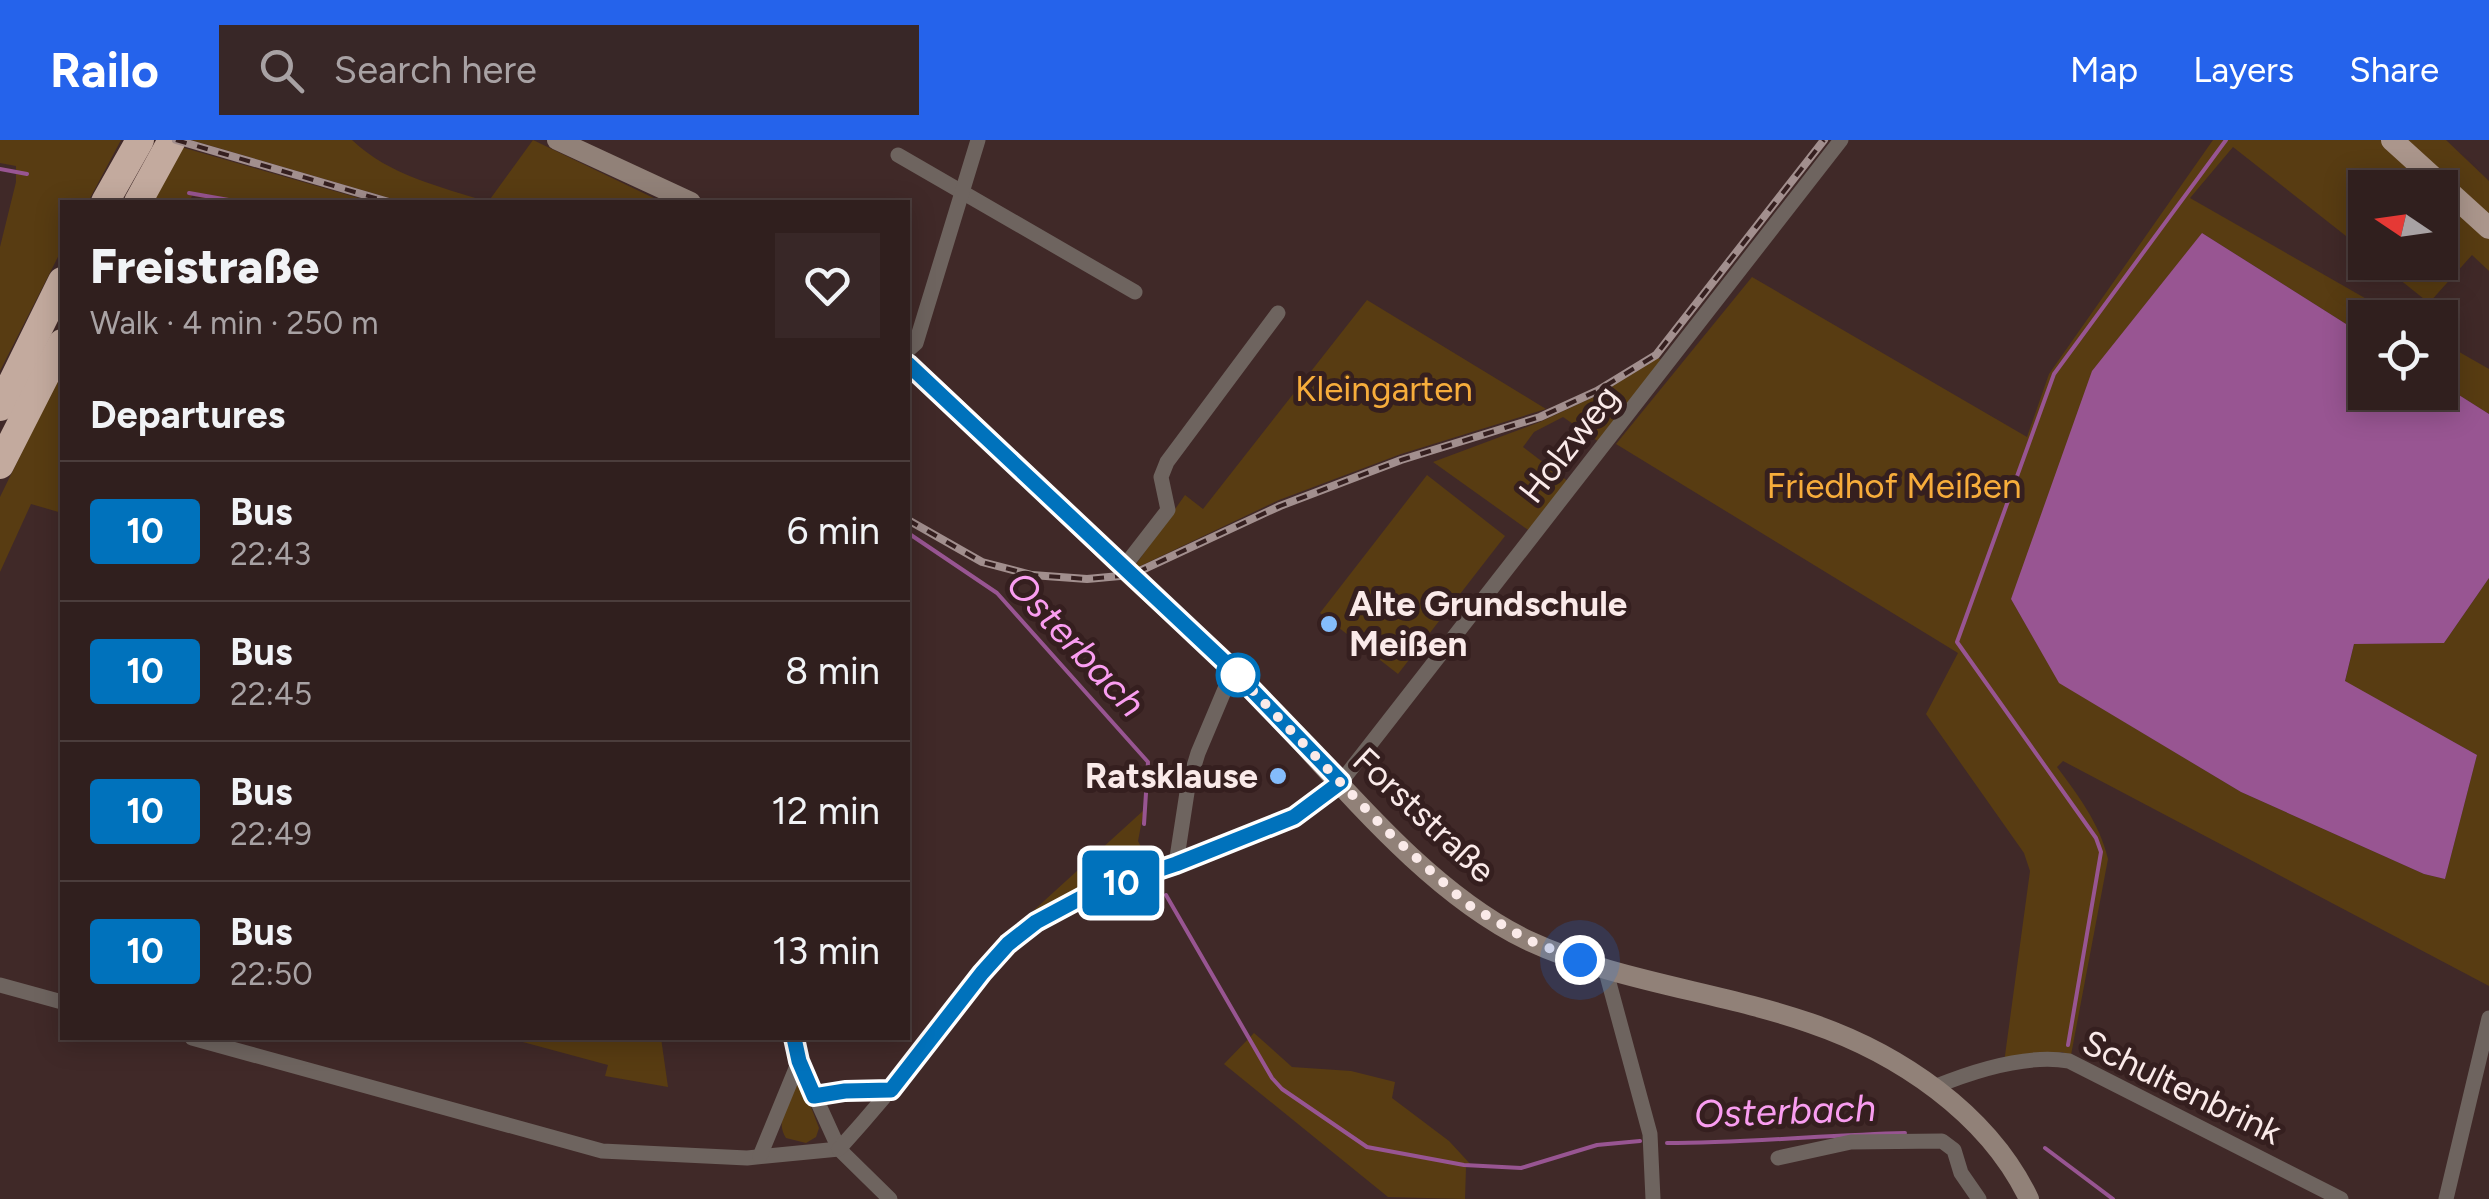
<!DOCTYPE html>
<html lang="en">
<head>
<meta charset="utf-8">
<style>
	body { margin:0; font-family:Figtree,sans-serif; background:#382727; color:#f1f3f6; height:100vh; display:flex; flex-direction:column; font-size:38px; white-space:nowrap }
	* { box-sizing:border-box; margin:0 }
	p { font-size:32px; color:#a8a2a4 }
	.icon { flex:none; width:55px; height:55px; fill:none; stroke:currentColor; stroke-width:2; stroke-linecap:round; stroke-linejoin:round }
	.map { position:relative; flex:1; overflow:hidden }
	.side { position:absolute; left:60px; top:60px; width:850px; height:840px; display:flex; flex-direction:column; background:#301f1e; border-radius:0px; box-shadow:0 5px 25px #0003,0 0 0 2px #4b3d3c }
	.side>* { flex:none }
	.badge { padding:0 20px; border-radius:8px; font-size:35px; line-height:65px }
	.needle { width:65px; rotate:283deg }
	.fabs { position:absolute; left:2348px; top:30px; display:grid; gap:20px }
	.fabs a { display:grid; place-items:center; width:110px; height:110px; border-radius:0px; background:#301f1e; box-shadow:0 5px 25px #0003,0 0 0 2px #4b3d3c; font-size:50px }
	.you { position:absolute; width:50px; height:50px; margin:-25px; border:8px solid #fff; border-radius:50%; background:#1a73e8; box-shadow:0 0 0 15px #1a73e833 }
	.map>.badge { position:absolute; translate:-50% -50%; box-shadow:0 0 0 5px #fff }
	h2 { padding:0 30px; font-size:38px; line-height:90px }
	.round { display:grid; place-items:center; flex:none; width:105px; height:105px; border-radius:0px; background:#382727 }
	.overview { display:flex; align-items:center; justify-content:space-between; height:170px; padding:0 30px }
	h1 { font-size:48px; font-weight:800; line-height:75px }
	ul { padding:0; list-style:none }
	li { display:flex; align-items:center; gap:30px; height:140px; padding:0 30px; border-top:2px solid #4b3d3c }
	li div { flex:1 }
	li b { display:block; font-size:38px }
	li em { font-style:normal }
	li .badge { min-width:110px; font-weight:700; text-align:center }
	header { display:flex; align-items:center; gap:60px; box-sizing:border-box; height:140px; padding:0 50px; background:#2563eb; color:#fff }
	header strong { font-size:48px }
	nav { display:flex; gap:55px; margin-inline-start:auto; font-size:35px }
	.search { width:700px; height:90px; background:#382727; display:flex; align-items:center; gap:25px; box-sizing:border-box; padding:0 35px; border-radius:0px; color:#a8a2a4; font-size:38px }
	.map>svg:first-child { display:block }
	.green { fill:#583c12 }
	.water { fill:#985592 }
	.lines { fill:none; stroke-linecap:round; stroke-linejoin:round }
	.stream { stroke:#985592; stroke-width:4 }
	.street { stroke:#6e645f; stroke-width:15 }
	.secondary { stroke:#918178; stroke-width:20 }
	.primary { stroke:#ab968c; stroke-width:22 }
	.highway { stroke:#c3aa9e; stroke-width:28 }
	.rail-casing { stroke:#a28f8e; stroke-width:8 }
	.rail { stroke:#351f1f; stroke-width:4; stroke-dasharray:11; stroke-linecap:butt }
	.line-casing { stroke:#fff; stroke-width:22 }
	.line { stroke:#0072bc; stroke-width:15 }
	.walk { stroke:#faeae9; stroke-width:10; stroke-dasharray:0 18 }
	.poi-dot { fill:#84bcfb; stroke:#351f1f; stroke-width:4 }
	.stop-dot { fill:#fff; stroke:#0072bc; stroke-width:5 }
	.labels { text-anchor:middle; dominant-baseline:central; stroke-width:10; stroke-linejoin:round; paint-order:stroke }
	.park-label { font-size:35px; fill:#f7ad3b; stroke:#351f1f }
	.street-label { font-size:35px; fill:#faeae9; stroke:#351f1f }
	.poi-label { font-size:35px; font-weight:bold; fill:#faeae9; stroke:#351f1f; text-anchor:start }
	.water-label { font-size:38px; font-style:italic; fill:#f99df0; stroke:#351f1f }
</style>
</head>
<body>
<header>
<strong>Railo</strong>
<div class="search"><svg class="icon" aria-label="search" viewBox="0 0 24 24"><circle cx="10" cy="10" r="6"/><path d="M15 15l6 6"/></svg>Search here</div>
<nav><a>Map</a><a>Layers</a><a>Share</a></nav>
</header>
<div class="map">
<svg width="2489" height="1059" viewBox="0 0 2489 1059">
	<rect width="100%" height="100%" fill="#402928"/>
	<g class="green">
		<polygon points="0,0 121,0 88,62 62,62 62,109 0,231 0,107 16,42 16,26 0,23"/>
		<path d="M191 0H352C390 36 439 46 488 62L533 0 662 62H403Z"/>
		<path d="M2213 0H2446L2489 41V131L2472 115 2429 163 2379 123 2440 122V48H2365V111L2233 7 2190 58 2398 177 2365 178V196L2202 93 2011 459 2060 543 2241 652 2424 734 2445 739 2477 615 2345 542 2354 504 2444 503 2489 438V846L2063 621 2057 627C2078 655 2100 684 2108 719L2071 915 2062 912 2004 923 2030 731 2024 713 1926 574 1958 513 1616 304 1752 137 2027 297 2049 234Z"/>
		<polygon points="181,7 373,62 227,62 192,56 189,62 149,62"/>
		<polygon points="1367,160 1546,269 1401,314 1279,360 1132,430 1185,355 1203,369"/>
		<polygon points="2440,201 2489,229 2489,274 2440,243"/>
		<polygon points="1658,218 1663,221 1599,302 1563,277 1534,292 1523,307 1578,349 1538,397 1433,322 1540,282 1600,254"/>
		<polygon points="62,230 62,373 31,364 0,432 0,357"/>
		<polygon points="1427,335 1505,396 1398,534 1320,473"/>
		<polygon points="1144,670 1138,701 1151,727 1033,771"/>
		<polygon points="1254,893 1292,927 1351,931 1395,942 1392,958 1449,1001 1473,1027 1466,1027 1465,1059 1388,1057 1224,924"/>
		<polygon points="508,898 661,898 668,947 605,936 608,925"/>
		<path d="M795 945 803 946 819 988 816 997 806 1003 786 998C775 981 788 963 795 945Z"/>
	</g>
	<polygon class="water" points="2202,93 2365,196 2365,252 2440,252 2440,243 2489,274 2489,438 2444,503 2354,504 2345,541 2477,615 2445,739 2424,734 2241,652 2059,543 2011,459 2092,231"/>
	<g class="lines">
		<g class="stream">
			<polyline points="0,29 27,34"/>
			<polyline points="189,53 240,62"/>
			<polyline points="908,393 997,453 1148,622 1144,684"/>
			<polyline points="1166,755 1272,938 1282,949 1367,1007 1464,1025 1521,1028 1597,1005 1640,1001"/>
			<polyline points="2068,905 2101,712 2096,698 1957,502 2054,234 2226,0"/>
			<path d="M1667 1003C1746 1003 1825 995 1905 993"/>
			<polyline points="2045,1008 2113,1059"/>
		</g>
		<g class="street">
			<polyline points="898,15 1135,152"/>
			<polyline points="908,210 916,203 978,0"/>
			<polyline points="1123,428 1168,370 1161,337 1167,322 1278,173"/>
			<polyline points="1176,724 1188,646 1198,613 1233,530"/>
			<polyline points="1605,828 1650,994 1653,1059"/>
			<polyline points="0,845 62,862"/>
			<polyline points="192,898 602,1011 747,1018 839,1009"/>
			<polyline points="794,898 799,921 839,1009 890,1059"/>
			<path d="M1934 947C1973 931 2027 914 2069 921L2341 1059"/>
			<polyline points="814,956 845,951 891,950"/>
			<path d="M839 1009C868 977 896 944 922 910 963 858 1000 803 1058 768 1084 752 1115 745 1143 735 1209 713 1282 690 1337 647L1841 0"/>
			<polyline points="760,1016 799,921"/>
			<polyline points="1778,1018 1851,1002 1942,1001 1954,1010 1961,1033 1979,1059"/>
			<polyline points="2446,1059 2489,878"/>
		</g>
		<g class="secondary">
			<polyline points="557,0 691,62"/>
			<path d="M908 224C983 291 1054 362 1127 432 1162 465 1199 496 1233 530 1322 618 1414 745 1527 800 1617 842 1718 851 1810 883 1898 913 1988 973 2029 1059"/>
		</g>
		<polyline class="primary" points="2392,0 2489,88"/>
		<g class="highway">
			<polyline points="105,62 140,0"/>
			<polyline points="138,62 172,0"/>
			<polyline points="0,267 62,141"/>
			<polyline points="0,325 62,203"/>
		</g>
		<defs>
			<g id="rail">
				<polyline points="176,0 389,62"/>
				<polyline points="908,380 982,422 1032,435 1087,439 1131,435 1280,366 1401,320 1540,277 1597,251 1656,215 1824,0"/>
			</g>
		</defs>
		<use href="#rail" class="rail-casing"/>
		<use href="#rail" class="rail"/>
	</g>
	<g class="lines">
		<defs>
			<polyline id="line" points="794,898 799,921 814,956 845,951 891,950 982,833 1008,804 1036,782 1092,752 1176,724 1294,677 1341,642 1233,530 908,224"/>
		</defs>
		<use href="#line" class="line-casing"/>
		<use href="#line" class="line"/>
		<polyline class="walk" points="1238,535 1233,530 1387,691 1467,764 1528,800 1580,820"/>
	</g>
	<g class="poi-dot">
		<circle cx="1329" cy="484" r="10"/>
		<circle cx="1278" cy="636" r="10"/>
	</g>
	<circle class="stop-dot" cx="1238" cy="535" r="20"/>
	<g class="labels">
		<g class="park-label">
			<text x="1384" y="249">Kleingarten</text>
			<text x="1894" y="346">Friedhof Meißen</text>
		</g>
		<g class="street-label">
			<text transform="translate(1569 304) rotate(-52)">Holzweg</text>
			<text transform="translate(1424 675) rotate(43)">Forststraße</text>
			<text transform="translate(2182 947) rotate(26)">Schultenbrink</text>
		</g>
		<g class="poi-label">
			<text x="1349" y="464">Alte Grundschule<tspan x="1349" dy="40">Meißen</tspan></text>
			<text x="1258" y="636" text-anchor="end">Ratsklause</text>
		</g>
		<g class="water-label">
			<text transform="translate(1076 504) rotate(47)">Osterbach</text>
			<text transform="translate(1785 971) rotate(-2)">Osterbach</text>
		</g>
	</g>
</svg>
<div class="fabs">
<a><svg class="needle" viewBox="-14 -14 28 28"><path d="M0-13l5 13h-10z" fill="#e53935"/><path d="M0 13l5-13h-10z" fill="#a8a2a4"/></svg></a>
<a><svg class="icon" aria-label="locate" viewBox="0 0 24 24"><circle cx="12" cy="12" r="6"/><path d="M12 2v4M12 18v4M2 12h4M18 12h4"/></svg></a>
</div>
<div class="you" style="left:1580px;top:820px"></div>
<b class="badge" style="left:1121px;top:743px;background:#0072bc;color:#fff">10</b>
<section class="side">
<div class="overview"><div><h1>Freistraße</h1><p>Walk · 4 min · 250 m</p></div><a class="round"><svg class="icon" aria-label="heart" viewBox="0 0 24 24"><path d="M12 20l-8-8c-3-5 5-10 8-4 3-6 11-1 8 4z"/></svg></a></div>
<h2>Departures</h2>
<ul>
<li><span class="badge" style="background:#0072bc;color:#fff">10</span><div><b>Bus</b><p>22:43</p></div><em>6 min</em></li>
<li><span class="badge" style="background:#0072bc;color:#fff">10</span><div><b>Bus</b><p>22:45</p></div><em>8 min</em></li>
<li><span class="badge" style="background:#0072bc;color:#fff">10</span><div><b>Bus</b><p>22:49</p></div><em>12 min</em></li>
<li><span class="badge" style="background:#0072bc;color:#fff">10</span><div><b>Bus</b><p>22:50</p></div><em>13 min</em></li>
</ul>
</section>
</div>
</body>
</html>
